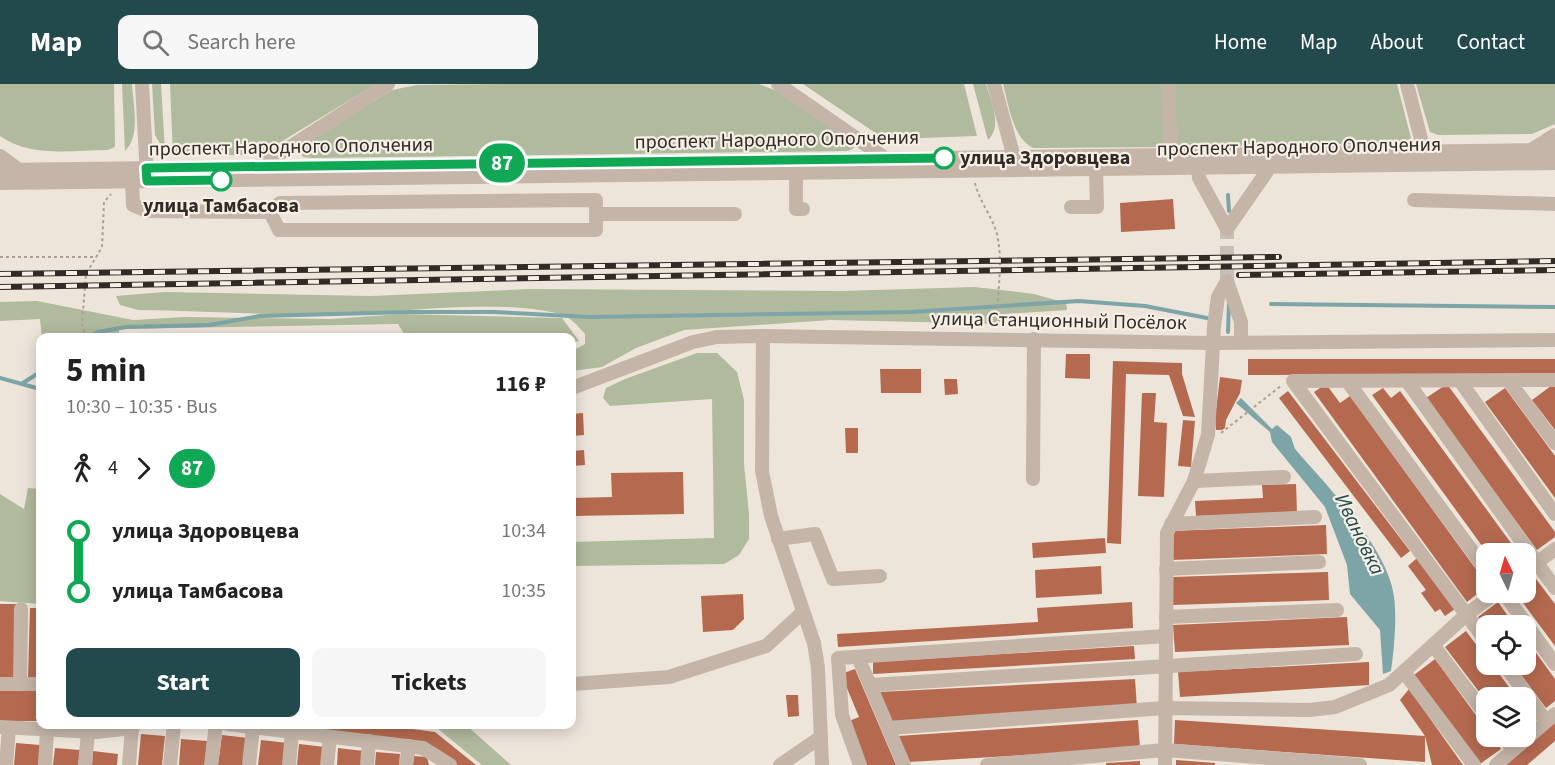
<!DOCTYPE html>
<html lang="en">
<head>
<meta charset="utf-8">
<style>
	body { margin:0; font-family:"Source Sans 3",sans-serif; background:#f6f6f6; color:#222; height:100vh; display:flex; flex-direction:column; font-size:22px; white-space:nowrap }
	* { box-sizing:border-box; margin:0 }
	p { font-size:20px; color:#767676 }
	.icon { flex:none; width:33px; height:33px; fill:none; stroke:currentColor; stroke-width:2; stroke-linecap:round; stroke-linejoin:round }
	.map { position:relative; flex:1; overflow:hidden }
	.sheet { position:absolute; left:36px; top:249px; width:540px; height:396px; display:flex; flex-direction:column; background:#fff; border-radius:12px; box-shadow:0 3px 15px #0003 }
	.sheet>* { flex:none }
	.badge { padding:0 12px; border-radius:20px; font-size:21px; line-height:39px }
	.needle { width:39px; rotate:355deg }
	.fabs { position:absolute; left:1476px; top:459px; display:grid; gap:12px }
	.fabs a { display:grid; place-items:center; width:60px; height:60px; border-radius:12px; background:#fff; box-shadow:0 3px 15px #0003; font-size:30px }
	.map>.badge { position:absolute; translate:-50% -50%; box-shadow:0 0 0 3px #fff }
	.legs { display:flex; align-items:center; gap:9px; height:66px; padding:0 30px; font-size:20px }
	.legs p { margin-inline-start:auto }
	.summary { display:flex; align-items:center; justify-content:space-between; height:102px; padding:0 30px }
	h1 { font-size:33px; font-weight:700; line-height:45px }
	.cta { display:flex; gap:12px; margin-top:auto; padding:12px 30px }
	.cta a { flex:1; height:69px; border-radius:12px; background:#224a4d; color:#fff; font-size:24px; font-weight:700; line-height:69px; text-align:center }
	.cta a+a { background:#f6f6f6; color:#222 }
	ul { padding:0 30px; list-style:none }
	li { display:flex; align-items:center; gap:21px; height:60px; font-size:22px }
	li i { display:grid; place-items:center; width:9px; height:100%; margin:0 8px; background:currentColor }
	li i::after { content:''; width:15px; height:15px; margin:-8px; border:4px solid; border-radius:50%; background:#fff }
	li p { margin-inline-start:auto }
	li:first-child i { background:linear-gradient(#0000 50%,currentColor 0) }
	li:last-child i { background:linear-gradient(currentColor 50%,#0000 0) }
	header { display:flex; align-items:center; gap:36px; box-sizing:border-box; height:84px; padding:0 30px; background:#224a4d; color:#fff }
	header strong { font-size:28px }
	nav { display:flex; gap:33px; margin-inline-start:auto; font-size:21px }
	.search { width:420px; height:54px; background:#f6f6f6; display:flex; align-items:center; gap:15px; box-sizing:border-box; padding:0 21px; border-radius:12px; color:#767676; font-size:22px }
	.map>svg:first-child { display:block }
	.green { fill:#b0ba9c }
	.water { fill:#7da4a6 }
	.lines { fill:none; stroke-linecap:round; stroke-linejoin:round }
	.stream { stroke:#7da4a6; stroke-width:4 }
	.building { fill:#b56a50 }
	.minor-tunnel { stroke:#c7bfb6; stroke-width:14; stroke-dasharray:14 7; stroke-linecap:butt }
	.path { stroke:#af9f92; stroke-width:2; stroke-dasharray:3 3; stroke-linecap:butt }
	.minor { stroke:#c4b5a8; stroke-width:14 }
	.rail-casing { stroke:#312a27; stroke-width:6 }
	.rail { stroke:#f6efe5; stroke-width:4; stroke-dasharray:11; stroke-linecap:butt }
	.line-1-casing { stroke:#fff; stroke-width:14 }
	.line-1 { stroke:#10a855; stroke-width:9 }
	.stop-1-dot { fill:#fff; stroke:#10a855; stroke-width:3 }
	.labels { text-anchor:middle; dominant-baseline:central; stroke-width:4.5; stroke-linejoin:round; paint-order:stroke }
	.street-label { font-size:20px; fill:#312a27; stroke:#f6efe5 }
	.stop-label { font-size:20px; font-weight:bold; fill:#312a27; stroke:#f6efe5; text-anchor:start }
	.water-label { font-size:21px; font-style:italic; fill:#224a4d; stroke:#f6efe5 }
</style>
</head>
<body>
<header>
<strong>Map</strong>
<div class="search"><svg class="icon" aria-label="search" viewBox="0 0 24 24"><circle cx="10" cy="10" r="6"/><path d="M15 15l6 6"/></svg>Search here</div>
<nav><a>Home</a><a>Map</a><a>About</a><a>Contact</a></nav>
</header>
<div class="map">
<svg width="1555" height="681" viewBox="0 0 1555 681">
	<rect width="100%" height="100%" fill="#ede4da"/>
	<g class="green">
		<path d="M0 0H114L115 63 108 66C72 66 31 74 0 52Z"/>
		<path d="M122 0H132C133 20 141 52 125 67Z"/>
		<polygon points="152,0 161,0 165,68 155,51"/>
		<polygon points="170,0 376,0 266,67 249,71 173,71"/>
		<polygon points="507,0 759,0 777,7 850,57 854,64 848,67 313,74 303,73 301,69 304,61 392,6 417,1"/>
		<polygon points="803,0 964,0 977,52 893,55 880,52"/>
		<path d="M973 0H986C991 17 1003 42 988 56Z"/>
		<path d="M1003 0H1162L1164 63 1033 64C1012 53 1009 21 1003 0Z"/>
		<polygon points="1175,0 1397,0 1411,54 1405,59 1176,63"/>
		<polygon points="1416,0 1555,0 1555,40 1532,50 1438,51 1430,48"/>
		<path d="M975 203 1034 210 1066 219 1067 226 1003 230V240L831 236 684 246 636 264 602 283 572 287V267L585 260V250C576 240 570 232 556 229 500 216 423 226 365 229 290 233 213 227 138 226L120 221 116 212 165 208 371 212 530 205 842 207Z"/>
		<polygon points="37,217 133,236 184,233 331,235 402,230 562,234 579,257 572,259 572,254 406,253 398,240 119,245 119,253 42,254 40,235 0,237 0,218"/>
		<polygon points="697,269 717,269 737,288 744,316 744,380 749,430 749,455 739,471 724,480 572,482 572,458 714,454 712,315 610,322 603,314 606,304 625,295"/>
		<polygon points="28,404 40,405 40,520 0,517 0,410 24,425"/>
		<polygon points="405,641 466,641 511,681 482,681 437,644"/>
	</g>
	<path class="water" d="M1241 314 1272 345 1277 341 1291 353 1295 365C1328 403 1388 464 1394 513 1397 534 1394 566 1391 587L1383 590 1380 546 1350 510 1347 481 1325 423 1272 358 1270 348 1236 319Z"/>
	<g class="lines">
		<g class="stream">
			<polyline points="1228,111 1229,127"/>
			<polyline points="1271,220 1555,223"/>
			<polyline points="1228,248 1229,219"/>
			<polyline points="87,254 98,248 126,243 209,241 260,232 410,228 494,228 590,233 911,228 1079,217 1145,222 1207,234"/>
			<polyline points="0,294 40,305"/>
			<polyline points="23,299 40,288"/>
		</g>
	</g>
	<g class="building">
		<polygon points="1173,115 1175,145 1121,148 1120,119"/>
		<polygon points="1066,270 1090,270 1090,295 1065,294"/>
		<polygon points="1248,275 1555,275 1555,290 1248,291"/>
		<polygon points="1113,277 1182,279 1182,290 1195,333 1183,332 1169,291 1126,290 1121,460 1107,459"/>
		<polygon points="880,285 921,285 921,309 881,309"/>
		<polygon points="1220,293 1242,296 1240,309 1226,336 1225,344 1222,346 1216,346 1215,335"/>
		<polygon points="944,295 957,295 958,310 945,311"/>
		<polygon points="1555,299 1555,346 1532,316"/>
		<polygon points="1326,300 1340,319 1350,312 1486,499 1486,503 1467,518 1314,308"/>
		<polygon points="1447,300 1555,448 1555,453 1537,466 1426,314"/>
		<polygon points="1383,304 1391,314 1400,307 1519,470 1488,470 1372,311"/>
		<polygon points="1505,304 1555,372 1555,414 1485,318"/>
		<polygon points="1288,307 1410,467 1401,474 1279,314"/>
		<polygon points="1142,309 1156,309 1154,338 1167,339 1164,413 1138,412"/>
		<polygon points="583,329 584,351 572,352 572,330"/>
		<polygon points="1183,336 1195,337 1191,383 1178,382"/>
		<polygon points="845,344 858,344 858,369 846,369"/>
		<polygon points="584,366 585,381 572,382 572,367"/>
		<polygon points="683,388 684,430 572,432 572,414 612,413 611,389"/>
		<polygon points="1296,400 1297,428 1196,432 1195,417 1263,414 1262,401"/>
		<polygon points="1326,441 1327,470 1172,476 1171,447"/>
		<polygon points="1105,454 1106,469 1033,474 1032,459"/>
		<polygon points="1417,474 1455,525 1445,532 1440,525 1435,528 1421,509 1426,506 1408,482"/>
		<polygon points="1101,482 1102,510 1036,514 1035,486"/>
		<polygon points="1328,488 1329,516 1173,521 1172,493"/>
		<polygon points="1533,491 1555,520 1555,562 1515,508 1526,508 1526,497"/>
		<polygon points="743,510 744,535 733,546 703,548 701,512"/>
		<polygon points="1132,518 1133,544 838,563 837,550 1038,538 1037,524"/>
		<polygon points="1498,518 1515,542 1486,542 1486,545 1478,533"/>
		<polygon points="0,520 16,520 17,593 0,593"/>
		<polygon points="30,524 40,524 40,593 28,593"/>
		<polygon points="1347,533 1349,561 1175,568 1173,541"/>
		<polygon points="1466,547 1486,574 1486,580 1492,580 1517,614 1486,614 1486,617 1445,563"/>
		<polygon points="1526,555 1555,595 1555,617 1546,624 1513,580 1526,580"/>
		<polygon points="1134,562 1135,575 873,590 873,578"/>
		<polygon points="1435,575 1486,645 1486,652 1492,652 1501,665 1480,680 1414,591"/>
		<polygon points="1369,578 1369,601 1180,613 1178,588"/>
		<polygon points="855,585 896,681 867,681 849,637 859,633 841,590"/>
		<polygon points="1135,595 1137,624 893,639 879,608"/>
		<polygon points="0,605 40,607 39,637 0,637"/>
		<polygon points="1409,605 1463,681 1432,681 1425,652 1400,616"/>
		<polygon points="786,611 798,611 799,632 788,633"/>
		<polygon points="1526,624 1536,637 1526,645"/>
		<polygon points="1138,636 1140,664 909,678 898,652"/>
		<polygon points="1175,636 1425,652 1425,678 1174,660"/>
		<polygon points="1555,636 1555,657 1527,681 1504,681"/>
		<polygon points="273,640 374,640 435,648 476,681 455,681 432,663"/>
		<polygon points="141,650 165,652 162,681 138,681"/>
		<polygon points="222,651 248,654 245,681 218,681"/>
		<polygon points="181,655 207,657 205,681 179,681"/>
		<polygon points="261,656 288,659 285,681 258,681"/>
		<polygon points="16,659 40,661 38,681 14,681"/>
		<polygon points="299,660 325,663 323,681 297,681"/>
		<polygon points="55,664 80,666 78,681 53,681"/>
		<polygon points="338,664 364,667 363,681 337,681"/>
		<polygon points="93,667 118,670 117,681 92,681"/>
		<polygon points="376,668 400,670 399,681 375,681"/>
		<polygon points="414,672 427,673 429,681 413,681"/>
		<polygon points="1176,676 1215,679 1215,681 1176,681"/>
		<polygon points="1140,677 1140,681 1106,681 1106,679"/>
	</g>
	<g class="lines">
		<polyline class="minor-tunnel" points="1227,197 1227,145"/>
		<g class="path">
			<path d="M975 99C979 117 992 132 997 150 1004 182 996 211 997 243"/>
			<polyline points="0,173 93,173"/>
			<polyline points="86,254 82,240 86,190 102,163 104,118 111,110"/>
			<polyline points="1221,349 1282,301"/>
		</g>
		<g class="minor">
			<polyline points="142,0 147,92"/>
			<polyline points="778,0 885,74"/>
			<polyline points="994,0 1016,81"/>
			<polyline points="1168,0 1171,71"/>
			<polyline points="1407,0 1426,75"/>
			<polyline points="1531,66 1555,51"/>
			<polyline points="0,72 19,86"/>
			<polyline points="1197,76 1199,94 1227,145 1270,83 1270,78"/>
			<polyline points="259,83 388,0"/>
			<polyline points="0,86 1555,66"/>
			<polyline points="796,89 796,125 803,125"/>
			<polyline points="132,97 133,121 147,127 270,128 280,119 596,116 596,146 279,146 270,128"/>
			<polyline points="0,99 1555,79"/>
			<polyline points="1414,116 1555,120"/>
			<polyline points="1071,123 1097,123 1096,85"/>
			<polyline points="596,130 735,130"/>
			<polyline points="1227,197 1241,238 1241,258"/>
			<polyline points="763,252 762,387 771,432 814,559 818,584 822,681"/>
			<polyline points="1407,297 1555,504"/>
			<polyline points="1460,297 1555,430"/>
			<polyline points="1509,297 1555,359"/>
			<polyline points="1348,298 1486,486"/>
			<polyline points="572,304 693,258 717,253 763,252 1212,259 1555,256"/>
			<polyline points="1033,395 1034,255"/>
			<polyline points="1194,397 1284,393"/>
			<polyline points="1171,440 1315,433"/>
			<polyline points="778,455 815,450 833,495 880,492"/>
			<polyline points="1166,485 1319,478"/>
			<polyline points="1526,487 1555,465"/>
			<polyline points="1503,508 1555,580"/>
			<polyline points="1166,533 1337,526"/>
			<polyline points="1486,557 1293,297 1555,296"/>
			<polyline points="1433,561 1486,631"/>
			<polyline points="858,573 904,681"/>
			<polyline points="1504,580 1546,637"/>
			<polyline points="1404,588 1474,681"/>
			<polyline points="0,600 40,600"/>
			<polyline points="20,600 21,525"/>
			<polyline points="572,600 669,593 766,562 803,528"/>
			<polyline points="871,601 1356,570"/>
			<polyline points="227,640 423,664 450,681"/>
			<polyline points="0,643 96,648 132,644 135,640"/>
			<polyline points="888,644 1165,624 1310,626 1335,623 1389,601 1467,530 1497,508"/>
			<polyline points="1503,652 1513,666"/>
			<polyline points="6,681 9,644"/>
			<polyline points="45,681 47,647"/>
			<polyline points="85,681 88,648"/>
			<polyline points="129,681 132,644"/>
			<polyline points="170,681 174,640"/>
			<polyline points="211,681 216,640"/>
			<polyline points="249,681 253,644"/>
			<polyline points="289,681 292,648"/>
			<polyline points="327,681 330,653"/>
			<polyline points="367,681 369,657"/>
			<polyline points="406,681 409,662"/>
			<polyline points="780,681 821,653"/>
			<polyline points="860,681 842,631 838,574 1166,552"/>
			<polyline points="987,681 1165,666 1360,681"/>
			<polyline points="1165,681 1167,449 1194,397 1208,351 1214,242 1218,213 1227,197"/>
			<polyline points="1496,681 1555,630"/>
		</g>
		<defs>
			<g id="rail">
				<polyline points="0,190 1279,173"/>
				<polyline points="1239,191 1555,186"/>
				<polyline points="0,203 1555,177"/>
			</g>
		</defs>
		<use href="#rail" class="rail-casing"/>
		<use href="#rail" class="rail"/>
	</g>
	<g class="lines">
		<defs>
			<polyline id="line-1" points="221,96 147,97 146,84 944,74"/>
		</defs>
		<use href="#line-1" class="line-1-casing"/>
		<use href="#line-1" class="line-1"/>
	</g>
	<g class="stop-1-dot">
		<circle cx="944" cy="74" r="10"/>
		<circle cx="221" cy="96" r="10"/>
	</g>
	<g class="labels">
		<g class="street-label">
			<text transform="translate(777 56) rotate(-1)">проспект Народного Ополчения</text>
			<text transform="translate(291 63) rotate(-1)">проспект Народного Ополчения</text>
			<text transform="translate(1299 63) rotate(-1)">проспект Народного Ополчения</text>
			<text transform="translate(1059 237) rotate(1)">улица Станционный Посёлок</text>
		</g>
		<g class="stop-label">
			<text x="960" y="74">улица Здоровцева</text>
			<text x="221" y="122" text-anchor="middle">улица Тамбасова</text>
		</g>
		<g class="water-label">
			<text transform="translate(1360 450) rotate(64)">Ивановка</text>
		</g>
	</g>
</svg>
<div class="fabs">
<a><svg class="needle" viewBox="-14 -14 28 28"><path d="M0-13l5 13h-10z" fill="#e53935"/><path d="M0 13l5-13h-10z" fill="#767676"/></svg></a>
<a><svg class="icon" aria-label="locate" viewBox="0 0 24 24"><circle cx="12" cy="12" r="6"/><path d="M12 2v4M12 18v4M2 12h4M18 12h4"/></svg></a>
<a><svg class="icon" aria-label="layers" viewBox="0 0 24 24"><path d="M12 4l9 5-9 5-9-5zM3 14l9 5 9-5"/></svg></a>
</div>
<b class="badge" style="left:502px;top:79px;background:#10a855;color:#fff">87</b>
<section class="sheet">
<div class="summary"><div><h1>5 min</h1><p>10:30 – 10:35 · Bus</p></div><b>116 ₽</b></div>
<div class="legs"><svg class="icon" aria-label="walk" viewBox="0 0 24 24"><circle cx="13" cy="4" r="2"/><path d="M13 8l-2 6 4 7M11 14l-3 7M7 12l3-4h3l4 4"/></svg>4<svg class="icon" aria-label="forward" viewBox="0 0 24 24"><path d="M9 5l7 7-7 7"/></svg><b class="badge" style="background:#10a855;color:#fff">87</b></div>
<ul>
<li><i style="color:#10a855"></i><b>улица Здоровцева</b><p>10:34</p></li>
<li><i style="color:#10a855"></i><b>улица Тамбасова</b><p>10:35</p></li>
</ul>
<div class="cta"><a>Start</a><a>Tickets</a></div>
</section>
</div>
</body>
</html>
